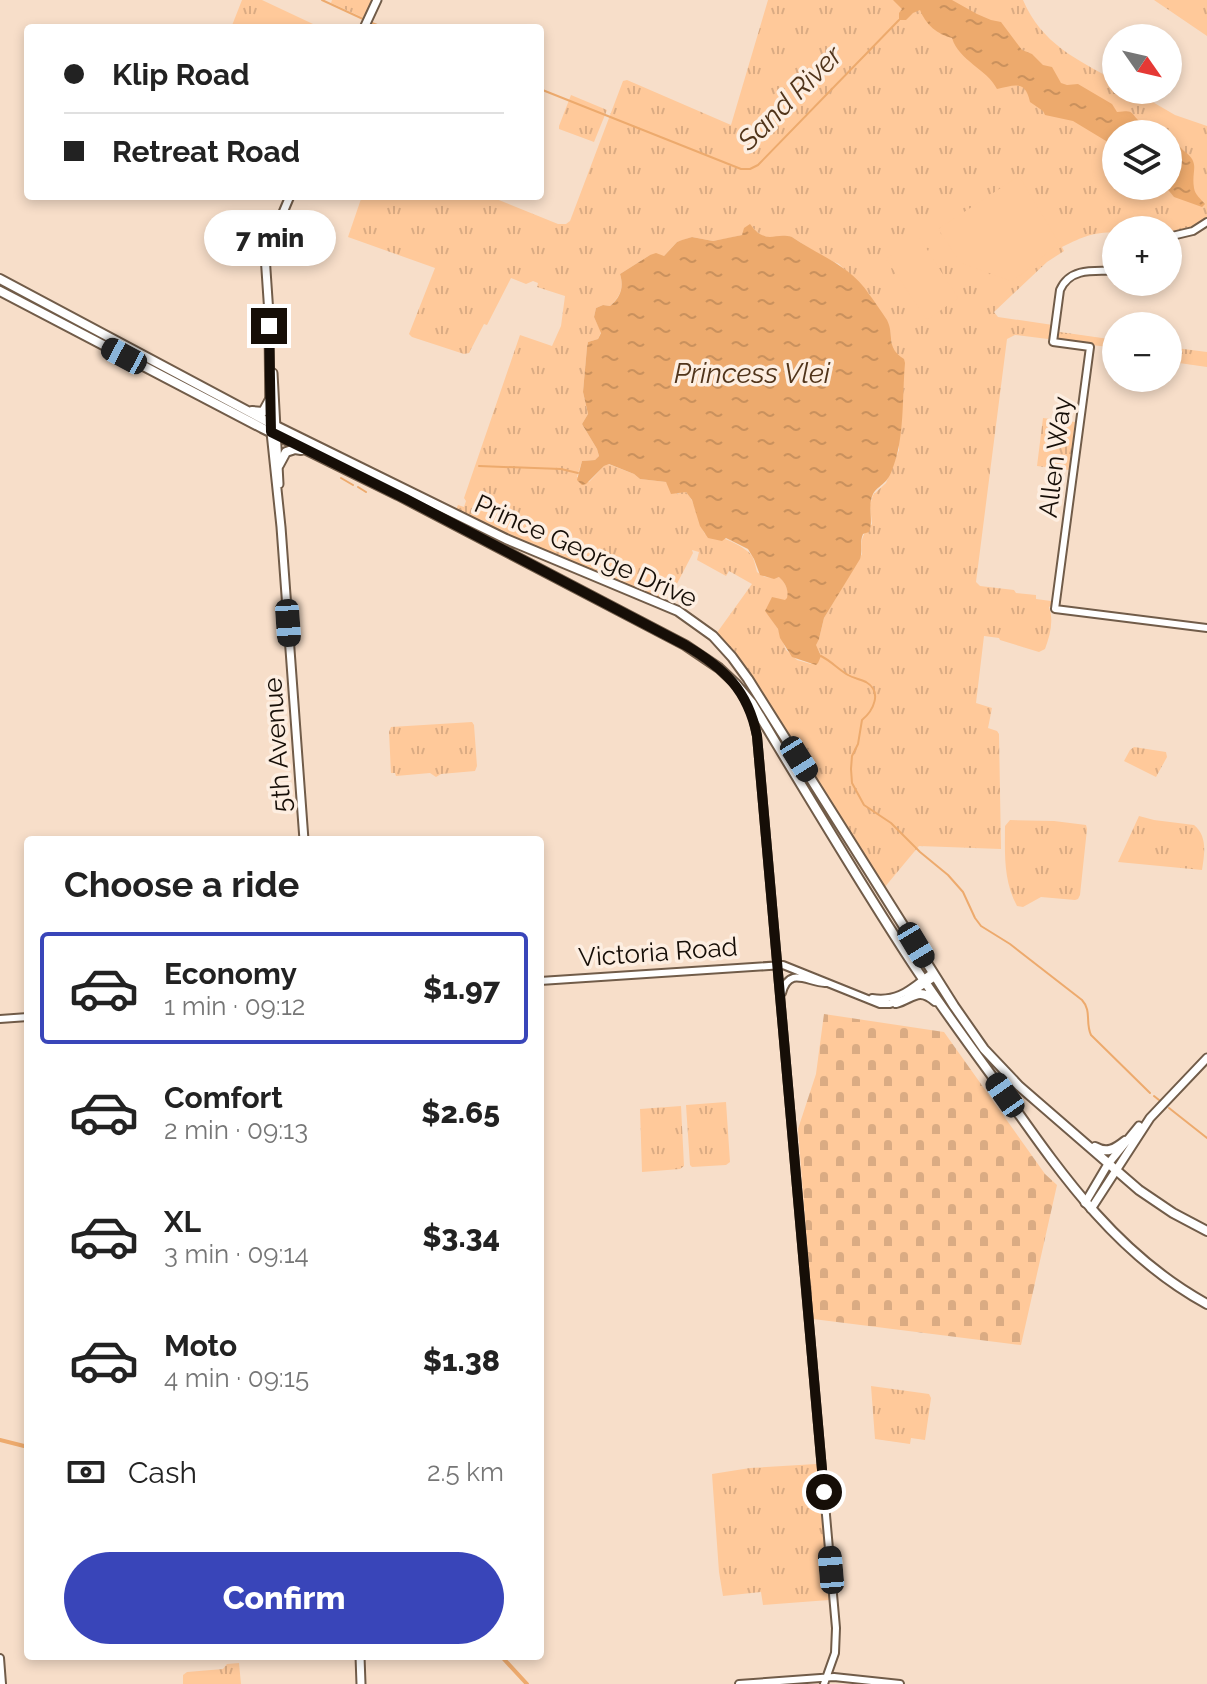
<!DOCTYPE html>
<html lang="en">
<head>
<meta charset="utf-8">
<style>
  :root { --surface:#fff; --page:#f2f2f2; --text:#222; --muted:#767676; --line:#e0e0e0; --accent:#3945b9 }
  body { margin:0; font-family:Raleway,sans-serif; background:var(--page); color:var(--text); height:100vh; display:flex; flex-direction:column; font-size:30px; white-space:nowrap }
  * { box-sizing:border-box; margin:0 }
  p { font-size:26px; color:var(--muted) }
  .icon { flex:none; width:44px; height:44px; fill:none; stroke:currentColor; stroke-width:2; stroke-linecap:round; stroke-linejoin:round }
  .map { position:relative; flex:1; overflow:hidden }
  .panel { position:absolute; left:24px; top:836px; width:520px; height:824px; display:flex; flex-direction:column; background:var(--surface); border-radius:8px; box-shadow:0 4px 12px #0003 }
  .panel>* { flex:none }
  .guide { position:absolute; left:24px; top:24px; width:520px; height:176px; border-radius:8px; box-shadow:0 4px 12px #0003; display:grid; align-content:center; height:176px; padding:0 40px; background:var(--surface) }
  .needle { width:52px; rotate:124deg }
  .controls { position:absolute; left:1102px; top:24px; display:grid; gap:16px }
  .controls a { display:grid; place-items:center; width:80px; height:80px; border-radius:50%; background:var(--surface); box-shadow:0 4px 12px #0003; font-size:40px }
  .end { position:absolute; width:36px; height:36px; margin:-18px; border:10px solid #160e07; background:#fff; box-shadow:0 0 0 4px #fff }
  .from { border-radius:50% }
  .bubble { position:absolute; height:56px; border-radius:28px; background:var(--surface); box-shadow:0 4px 12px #0003; font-size:26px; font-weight:800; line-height:56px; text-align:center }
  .car { position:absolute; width:24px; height:48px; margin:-24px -12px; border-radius:10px; box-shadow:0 0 6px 2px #0007; background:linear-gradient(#222 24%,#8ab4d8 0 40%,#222 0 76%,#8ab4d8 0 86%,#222 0) }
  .guide b { display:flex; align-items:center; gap:28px; height:76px; font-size:30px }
  .guide b+b { border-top:2px solid var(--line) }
  .guide i { width:20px; height:20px; background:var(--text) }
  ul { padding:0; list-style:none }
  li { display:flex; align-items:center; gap:24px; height:112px; margin:0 16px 12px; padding:0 24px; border:4px solid transparent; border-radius:8px }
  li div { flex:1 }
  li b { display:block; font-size:30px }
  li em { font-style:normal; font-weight:800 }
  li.active { border-color:var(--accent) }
  li>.icon { width:72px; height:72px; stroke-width:1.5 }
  h2 { padding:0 40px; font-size:36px; line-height:96px }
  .pay { display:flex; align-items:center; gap:20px; height:88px; padding:0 40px; font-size:30px }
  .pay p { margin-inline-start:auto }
  .button { display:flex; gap:16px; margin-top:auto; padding:16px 40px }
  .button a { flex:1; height:92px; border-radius:48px; background:var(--accent); color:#fff; font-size:32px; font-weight:800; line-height:92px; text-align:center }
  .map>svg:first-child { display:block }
</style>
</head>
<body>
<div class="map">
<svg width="1207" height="1684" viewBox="0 0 1207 1684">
  <defs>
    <pattern id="grass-tufts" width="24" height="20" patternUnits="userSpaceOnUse" patternTransform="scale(2)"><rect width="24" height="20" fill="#ffc99a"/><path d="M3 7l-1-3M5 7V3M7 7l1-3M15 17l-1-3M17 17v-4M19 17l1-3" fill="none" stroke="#daab83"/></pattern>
    <pattern id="cemetery-stones" width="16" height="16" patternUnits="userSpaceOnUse" patternTransform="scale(2)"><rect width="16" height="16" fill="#ffc99a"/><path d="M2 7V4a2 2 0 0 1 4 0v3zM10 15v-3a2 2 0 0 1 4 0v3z" fill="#daab83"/></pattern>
    <pattern id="water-ripples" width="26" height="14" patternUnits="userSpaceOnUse" patternTransform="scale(2)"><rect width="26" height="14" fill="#edaa6d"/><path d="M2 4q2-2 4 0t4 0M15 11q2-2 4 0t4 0" fill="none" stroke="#ca915d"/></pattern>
  </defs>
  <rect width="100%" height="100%" fill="#f7dec9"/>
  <path fill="url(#grass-tufts)" fill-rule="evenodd" d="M242,0h20l51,24v3l-82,1z
    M332,0h40l-8,18 -33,-15z
    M768,0h255c19,44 53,59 93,81v9h16l43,25 32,11v96l-3,3 -31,10h-5v-5h-52v2c-26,1 -31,4 -54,15l2,4 -17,11 -53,50 4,5 55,8 -1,11 -4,3 -33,-4 -8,4 -31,243 4,4 34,4 2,3 20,2v4l15,2 3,3 -5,3c5,14 1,28 -4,42l-6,3 -39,-12 -1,-2 -15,-2 -8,67 16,5 -4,20 9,3 2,3 2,115 -82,-3 -35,42 -140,-224 -28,-30 36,-50 -23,-13 -3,5 -29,-16 2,-8 -7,-2 1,3 -23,44 -4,-1 -3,5 -138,-57 -69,-34 2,-5 6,2 2,-6 -2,-3 56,-163 32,11 9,-20 4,-30 -28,-9 1,-4 -5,-2 -7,3 -15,-6 -24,47 -3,-1 -15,29 -5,1 -52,-17 -3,-3 26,-66 -87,-31 14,-41h127l69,28h8l4,-3 53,-140 4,-1 104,45zM1116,134h52v52h-52zM750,225l12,11 12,2 6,-2 12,1 31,20 16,7 30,30 21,36 2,17 7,10v93l-13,33 -13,12 -3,10 2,19c-10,11 -12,16 -10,30l-38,64 -5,21 -4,6 5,8 -9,11 -14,-4 -11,-10 -8,-21 -8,-12 18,-19c1,-8 -3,-15 -8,-21l-7,1 -8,-1 -8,-5c-4,-17 -4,-18 -19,-27 -12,-7 -19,-8 -33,-11 -8,-13 -8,-30 -19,-42l-5,-1 -3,3 -12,-12 -26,-3 -6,-5 -26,-10 -4,2 -15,16 -12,-5 5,-16 13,-1 4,-4 -2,-7 -15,-25 6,-10 -5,-22 4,-45 1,-5 10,-3 3,-7 -7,-15 2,-9 7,-3 7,1c11,-10 14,-19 10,-32l30,-19 13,2 14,-15 15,-5 21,4 16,-3 13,-3z
    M1154,0h53v36z
    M571,95l36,15 -13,32 -35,-13v-3z
    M1060,332l56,8v8l-56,-7 -4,-4v-3z
    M1168,347l39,5v15l-35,-5 -2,12h-2z
    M1043,418l32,4 -6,48 -32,-4z
    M472,722l2,3 3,41 -2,5 -34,3 -5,3 -6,-4 -34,3 -1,-3h-4l-2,-41 2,-5z
    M1134,747l32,5 1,5 -11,20 -32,-16 6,-11z
    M1139,816l15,4 40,5c13,11 11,26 8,45l-84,-8z
    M1010,820l44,1 32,4 1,4 -7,66 -2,4 -3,1 -34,-3 -18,10 -6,-1c-14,-26 -12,-53 -12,-80z
    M726,1102l4,60 -4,3 -34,2 -2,-2 -4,-60z
    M681,1106l3,60 -4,3 -38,3 -2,-63z
    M871,1386l58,8 2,4 -6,42 -14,-2 -1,6 -35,-5z
    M816,1464h1l12,136 -66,5 -2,-13 -38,4 -4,-24 -7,-98 38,-6z
    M239,1663l2,21h-58v-9l4,-3 36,-3 4,-5z"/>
  <path fill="url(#cemetery-stones)" d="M824,1014l120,18 101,142 12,11 -36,160 -208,-26 -15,-190 18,-55z"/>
  <path fill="#ffc99a" d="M1019,176l40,67c-16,12 -30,28 -48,38l-50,-18 -23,-34z
    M919,237l39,61 -31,22 -41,-61z"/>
  <path fill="url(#water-ripples)" d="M893,0h59l25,14 14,6 10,2 21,28 10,4 11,11 9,2 9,16 6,2 11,-1 34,20 5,8c17,-2 12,-1 23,10 4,5 13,9 18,12h-42v13l-43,-26 -28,-6 -2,-4 -13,-9c-5,-23 -16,-16 -33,-13 -10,-20 -38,-28 -45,-51 -14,-3 -27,-14 -32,-28l-7,3 -7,7h-7v-7l3,-4z
    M1168,138c8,3 9,7 16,13 17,13 7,18 10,37 1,7 7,11 11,16l-3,3 -28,-10 -9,-11h3z
    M750,224c17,22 23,8 42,13 26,18 59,29 77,57 6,8 12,17 18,26 8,16 -2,27 17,39l1,4c-3,34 0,76 -13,107 -5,15 -14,15 -19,24 -6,12 1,26 -4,38l-6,2c-4,9 0,17 -3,25l-36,59 -5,21 -3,6 5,11 -3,7 -2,2 -24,-8 -12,-19 -2,-9 -13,-18 7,-14 13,3 2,-2c2,-8 -2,-16 -8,-21l-5,2 -14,-4 -6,-16 -6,-10 -22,-11 -4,3 -14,-3 -8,-12 -8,-26 -6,-8 -15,2 -5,-12 -26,-3 -6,-5 -25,-10 -5,2 -18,18 -4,1 -5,-5 5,-19 13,-1 4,-4 -2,-7 -15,-25 6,-10 -5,-22 4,-45 1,-5 10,-3 3,-6 -7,-16 2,-9 7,-3 7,1c11,-9 14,-19 10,-32l30,-19 6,-2 8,3 13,-14 5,-2 10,-3 21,4 29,-6 2,-7z"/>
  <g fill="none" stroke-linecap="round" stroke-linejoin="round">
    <path stroke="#edaa6d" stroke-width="2" d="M322,0l41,19
      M372,23l13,5
      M540,89l201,80h9l8,-4 141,-145
      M479,466l82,3 17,4
      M341,478l12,7
      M358,487l8,5
      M821,656c10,5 17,13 27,19 5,3 12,4 18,7 17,10 7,29 -4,38l-4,24 -6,12 -1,13 1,14 12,22 27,18 29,29 28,23 15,17 12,26 6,8 29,18 72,56c10,11 3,22 9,35l59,58
      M1154,1096l5,4
      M1169,1108l38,30"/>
    <path stroke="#edaa6d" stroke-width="4" d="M0,1440l28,7
      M501,1656l26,28"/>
    <defs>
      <path id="tertiary" d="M1116,271c-21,0 -46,-4 -56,19l-7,52 37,5 -35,262 152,19
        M1168,271l2,-31 2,-4 21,-5 14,-9
        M744,698l8,14 5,24 79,892 -1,25 -11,31
        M540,981l243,-16 97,39h10l9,-3
        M782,993c7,-27 25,-11 43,-10
        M908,995l27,-18
        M872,998c28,4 39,-10 61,-26
        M0,1019l28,-2
        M0,1658l2,26
        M739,1684l95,-7 66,7"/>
      <path id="secondary" d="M364,28l13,-28
        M269,327l1,96 11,104 23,313
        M270,329l-5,-74 25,-59
        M273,373l6,111
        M1085,1203l23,-39 31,-38
        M1091,1209l59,-91 57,-60
        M360,1656l1,28"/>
      <path id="primary" d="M0,279l270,144 236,116 172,72 35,25 19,21 16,22 206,327 30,43 35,37 120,104 34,23 34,18
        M0,291l262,137 136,67 287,150 34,23 17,16 16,19c50,83 100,167 153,249 27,42 57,83 87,124 62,87 118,175 215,228
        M252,411l11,1 6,-11
        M279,465l7,-13 9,-3 6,1
        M896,1003c16,-4 22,-17 39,-2
        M1095,1147c12,7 20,2 30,-6"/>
    </defs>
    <use href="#tertiary" stroke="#715c49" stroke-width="10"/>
    <use href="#secondary" stroke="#715c49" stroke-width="11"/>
    <use href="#primary" stroke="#715c49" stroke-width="12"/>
    <use href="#tertiary" stroke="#fff" stroke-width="6"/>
    <use href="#secondary" stroke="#fff" stroke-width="7"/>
    <use href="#primary" stroke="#fff" stroke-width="8"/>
  </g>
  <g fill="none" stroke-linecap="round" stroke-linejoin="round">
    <path stroke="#160e07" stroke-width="10" d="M269,326l2,106 135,67 279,146c39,23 63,45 72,91l67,756"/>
  </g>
  <g text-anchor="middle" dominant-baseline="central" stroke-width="7" stroke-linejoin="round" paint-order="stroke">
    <g font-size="26" fill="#160e07" stroke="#fdeee1">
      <text transform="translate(1055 457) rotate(-83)">Allen Way</text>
      <text transform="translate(586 551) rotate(24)">Prince George Drive</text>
      <text transform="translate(277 745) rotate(-94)">5th Avenue</text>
      <text transform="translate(658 952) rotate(-4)">Victoria Road</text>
    </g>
    <g font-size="28" font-style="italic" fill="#50341a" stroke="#fdeee1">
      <text transform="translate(790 98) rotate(-45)">Sand River</text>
      <text x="752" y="373">Princess Vlei</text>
    </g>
  </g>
</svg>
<div class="controls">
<a><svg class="needle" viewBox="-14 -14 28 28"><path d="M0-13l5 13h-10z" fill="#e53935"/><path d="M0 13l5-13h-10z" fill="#767676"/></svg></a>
<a><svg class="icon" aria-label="layers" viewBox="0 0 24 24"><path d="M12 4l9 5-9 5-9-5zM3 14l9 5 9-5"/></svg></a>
<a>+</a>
<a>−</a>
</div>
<i class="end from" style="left:824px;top:1492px"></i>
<i class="end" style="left:269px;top:326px"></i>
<div class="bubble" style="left:204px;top:210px;width:132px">7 min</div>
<i class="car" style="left:124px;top:356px;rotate:298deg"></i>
<i class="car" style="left:288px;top:623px;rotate:176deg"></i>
<i class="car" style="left:799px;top:759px;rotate:148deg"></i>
<i class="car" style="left:916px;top:945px;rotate:149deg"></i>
<i class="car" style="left:1005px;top:1095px;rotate:325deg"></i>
<i class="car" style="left:831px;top:1570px;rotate:355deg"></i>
<div class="guide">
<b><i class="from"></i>Klip Road</b>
<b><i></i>Retreat Road</b>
</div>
<section class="panel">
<h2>Choose a ride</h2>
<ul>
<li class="active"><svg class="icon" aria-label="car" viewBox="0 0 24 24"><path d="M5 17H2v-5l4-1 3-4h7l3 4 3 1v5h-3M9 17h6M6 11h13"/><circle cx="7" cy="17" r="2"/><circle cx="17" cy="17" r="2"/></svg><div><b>Economy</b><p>1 min · 09:12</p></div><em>$1.97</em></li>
<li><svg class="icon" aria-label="car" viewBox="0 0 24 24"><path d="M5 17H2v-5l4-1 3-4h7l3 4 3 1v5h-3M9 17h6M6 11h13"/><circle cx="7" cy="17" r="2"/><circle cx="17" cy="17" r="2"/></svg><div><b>Comfort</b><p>2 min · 09:13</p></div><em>$2.65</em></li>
<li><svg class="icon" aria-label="car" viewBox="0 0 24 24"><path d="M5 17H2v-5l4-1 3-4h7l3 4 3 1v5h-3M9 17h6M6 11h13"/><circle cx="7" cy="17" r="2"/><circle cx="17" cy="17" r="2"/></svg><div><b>XL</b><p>3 min · 09:14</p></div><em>$3.34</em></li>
<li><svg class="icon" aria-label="car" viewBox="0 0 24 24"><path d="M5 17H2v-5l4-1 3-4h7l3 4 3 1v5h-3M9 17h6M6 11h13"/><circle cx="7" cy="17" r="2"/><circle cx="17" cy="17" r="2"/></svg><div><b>Moto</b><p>4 min · 09:15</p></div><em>$1.38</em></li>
</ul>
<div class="pay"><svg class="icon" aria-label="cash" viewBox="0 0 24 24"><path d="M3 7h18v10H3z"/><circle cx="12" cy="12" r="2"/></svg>Cash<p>2.5 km</p></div>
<div class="button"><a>Confirm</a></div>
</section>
</div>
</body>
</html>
